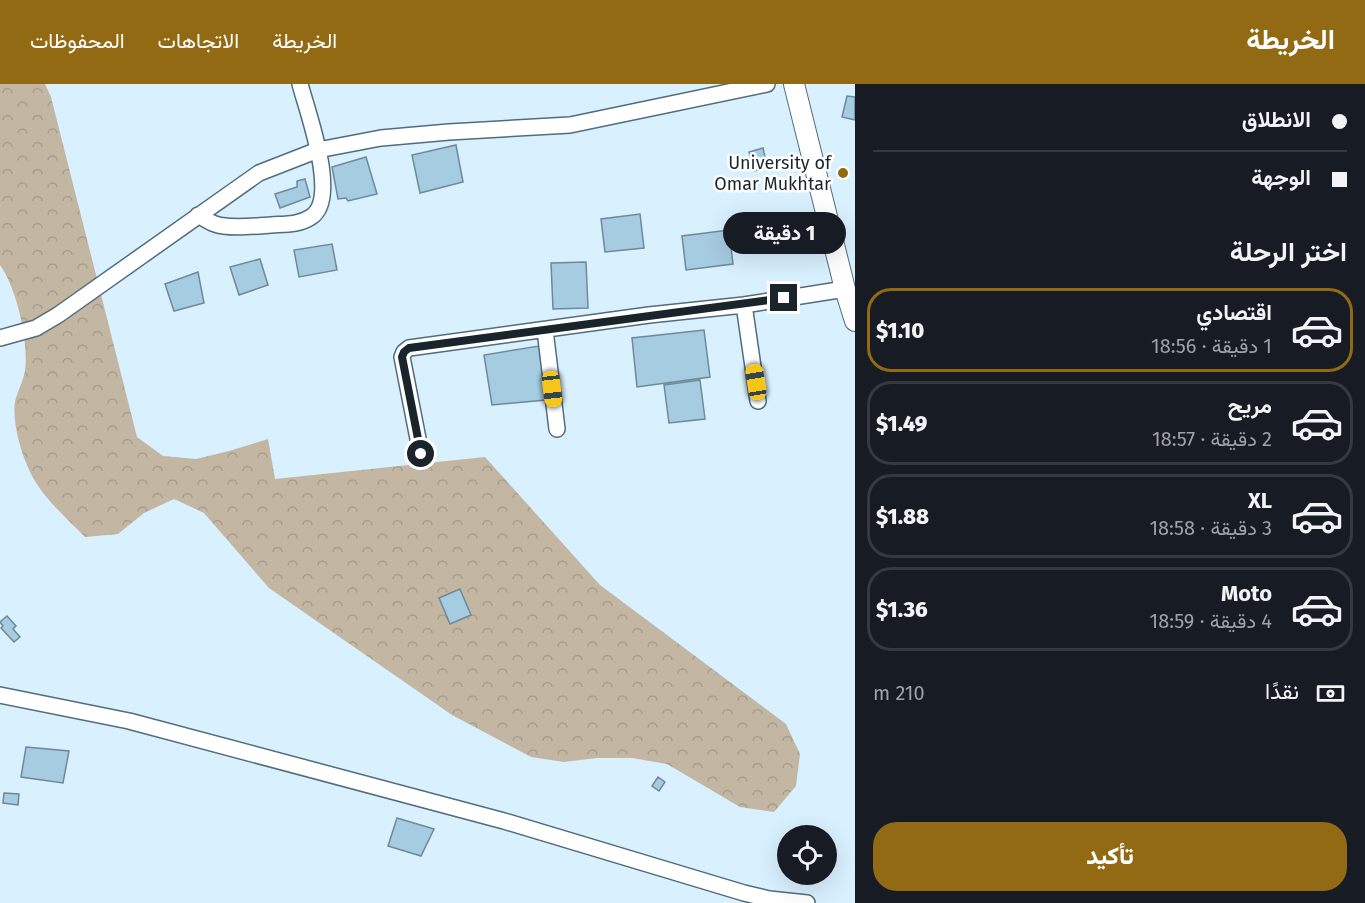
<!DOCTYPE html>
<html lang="ar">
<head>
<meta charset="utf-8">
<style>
  :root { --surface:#171b24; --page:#20242c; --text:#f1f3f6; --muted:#9ea1a6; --line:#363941; --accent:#936a14 }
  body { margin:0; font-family:"Fira Sans",Vazirmatn,sans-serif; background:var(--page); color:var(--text); direction:rtl; height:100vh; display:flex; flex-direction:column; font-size:22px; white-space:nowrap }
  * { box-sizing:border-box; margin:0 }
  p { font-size:20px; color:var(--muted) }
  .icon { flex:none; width:33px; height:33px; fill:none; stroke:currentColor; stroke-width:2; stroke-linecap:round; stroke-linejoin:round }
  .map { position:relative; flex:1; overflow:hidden; direction:ltr }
  .details { display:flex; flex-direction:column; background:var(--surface); width:510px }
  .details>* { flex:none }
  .guide { display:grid; align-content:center; height:132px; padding:0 18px; background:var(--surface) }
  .fabs { position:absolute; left:777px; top:741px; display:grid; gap:12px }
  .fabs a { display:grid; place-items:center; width:60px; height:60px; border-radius:50%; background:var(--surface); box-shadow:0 6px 24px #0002; font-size:30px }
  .end { position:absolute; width:27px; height:27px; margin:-14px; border:8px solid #1a252b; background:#fff; box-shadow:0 0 0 3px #fff }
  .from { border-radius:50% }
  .bubble { position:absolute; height:42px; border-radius:21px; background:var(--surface); box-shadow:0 6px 24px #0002; font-size:20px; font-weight:800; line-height:42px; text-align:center; direction:rtl }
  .car { position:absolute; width:18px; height:36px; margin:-18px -9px; border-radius:8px; box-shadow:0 0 4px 2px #0007; background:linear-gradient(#f5c518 24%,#345 0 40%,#f5c518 0 76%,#345 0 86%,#f5c518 0) }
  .guide b { display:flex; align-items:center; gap:21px; height:57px; font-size:22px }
  .guide b+b { border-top:2px solid var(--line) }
  .guide i { width:15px; height:15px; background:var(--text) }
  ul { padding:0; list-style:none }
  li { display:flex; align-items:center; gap:18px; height:84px; margin:0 12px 9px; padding:0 6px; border:3px solid var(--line); border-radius:24px }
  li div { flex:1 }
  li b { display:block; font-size:22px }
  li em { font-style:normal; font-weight:800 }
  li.selected { border-color:var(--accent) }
  li>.icon { width:54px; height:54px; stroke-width:1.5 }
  h2 { padding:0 18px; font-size:27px; line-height:72px }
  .pay { display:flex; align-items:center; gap:15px; height:66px; padding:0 18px; font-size:22px }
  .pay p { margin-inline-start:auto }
  .button { display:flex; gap:12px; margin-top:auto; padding:12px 18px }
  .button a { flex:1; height:69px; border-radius:24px; background:var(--accent); color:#fff; font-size:24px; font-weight:800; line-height:69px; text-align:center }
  header { display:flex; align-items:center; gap:36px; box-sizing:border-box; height:84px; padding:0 30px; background:var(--accent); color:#fff }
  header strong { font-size:28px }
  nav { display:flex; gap:33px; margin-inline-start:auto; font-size:21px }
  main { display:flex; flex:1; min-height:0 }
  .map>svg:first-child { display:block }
</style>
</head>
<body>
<header>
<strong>الخريطة</strong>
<nav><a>الخريطة</a><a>الاتجاهات</a><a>المحفوظات</a></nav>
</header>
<main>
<section class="details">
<div class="guide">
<b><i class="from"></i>الانطلاق</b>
<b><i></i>الوجهة</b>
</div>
<h2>اختر الرحلة</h2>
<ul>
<li class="selected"><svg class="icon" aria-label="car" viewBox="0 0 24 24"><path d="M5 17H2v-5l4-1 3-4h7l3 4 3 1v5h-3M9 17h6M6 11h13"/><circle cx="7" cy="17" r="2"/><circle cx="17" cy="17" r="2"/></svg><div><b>اقتصادي</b><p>1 دقيقة · 18:56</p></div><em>$1.10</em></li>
<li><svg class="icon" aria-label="car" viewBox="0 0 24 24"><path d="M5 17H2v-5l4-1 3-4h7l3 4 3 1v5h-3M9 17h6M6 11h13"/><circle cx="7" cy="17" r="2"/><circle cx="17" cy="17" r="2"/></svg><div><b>مريح</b><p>2 دقيقة · 18:57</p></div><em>$1.49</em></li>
<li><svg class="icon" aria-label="car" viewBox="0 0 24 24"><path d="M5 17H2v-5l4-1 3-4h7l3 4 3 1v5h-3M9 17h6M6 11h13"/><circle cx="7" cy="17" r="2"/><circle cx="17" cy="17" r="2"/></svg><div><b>XL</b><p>3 دقيقة · 18:58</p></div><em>$1.88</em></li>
<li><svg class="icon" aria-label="car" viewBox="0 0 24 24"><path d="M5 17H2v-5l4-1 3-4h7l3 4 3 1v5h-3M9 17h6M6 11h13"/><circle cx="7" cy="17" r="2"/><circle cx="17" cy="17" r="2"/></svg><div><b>Moto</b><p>4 دقيقة · 18:59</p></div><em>$1.36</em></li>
</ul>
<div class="pay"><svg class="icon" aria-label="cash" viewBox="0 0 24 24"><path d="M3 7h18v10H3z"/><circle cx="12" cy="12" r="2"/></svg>نقدًا<p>210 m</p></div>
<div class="button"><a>تأكيد</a></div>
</section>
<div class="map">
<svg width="855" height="819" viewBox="0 0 855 819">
  <defs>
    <pattern id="forest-crowns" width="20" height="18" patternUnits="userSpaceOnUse" patternTransform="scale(1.5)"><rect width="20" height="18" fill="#c3b7a3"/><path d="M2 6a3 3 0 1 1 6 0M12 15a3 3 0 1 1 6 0" fill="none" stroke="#a79d8c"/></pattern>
  </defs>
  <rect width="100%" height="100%" fill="#d9f0fe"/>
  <path fill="url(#forest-crowns)" d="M0,0h45l6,13 86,340 26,19 33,3 33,-8 39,-12 7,40 210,-22 115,128 186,139 14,30 -4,32 -22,26 -34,-5 -73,-43 -35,-6h-35l-33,4 -33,-5 -79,-42 -183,-127 -65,-75 -30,-14 -30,14 -26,21 -33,3c-21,-22 -47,-43 -58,-72 -7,-16 -15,-45 -12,-63 2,-10 8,-20 10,-31 4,-29 -8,-82 -25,-106z"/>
  <path fill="#a6cce2" stroke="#6e8999" stroke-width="1.5" d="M847,12l8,1v23l-13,-3z
    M456,61l7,37 -43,11 -8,-38z
    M763,64l4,19 -13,4 -5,-19z
    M366,73l11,37 -29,7 -2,-3 -8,1 -6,-32z
    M305,95l5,18 -30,11 -5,-14 22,-7v-6z
    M640,130l4,34 -39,4 -4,-33z
    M729,146l4,34 -47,6 -4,-34z
    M332,160l5,26 -38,7 -5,-27z
    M260,175l8,26 -29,10 -9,-28z
    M586,178l2,46 -35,1 -2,-46z
    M198,188l6,31 -30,8 -9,-27z
    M704,246l6,47 -73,10 -5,-49z
    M539,262l7,54 -54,5 -8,-50z
    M700,296l5,39 -36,4 -5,-38z
    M460,505l11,26 -21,9 -11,-26z
    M7,532l9,10 -3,3 7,8 -6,5 -13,-14 2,-2 -3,-4z
    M26,663l43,4 -6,32 -42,-6z
    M658,693l7,5 -6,9 -7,-5z
    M4,709l15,1 -1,11 -15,-2z
    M397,734l37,11 -13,27 -33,-10z"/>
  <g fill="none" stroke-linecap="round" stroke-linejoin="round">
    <defs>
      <path id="minor" d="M198,131c6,3 11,7 17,9 13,5 41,2 56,1 13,-1 28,0 40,-8 29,-18 -4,-106 -11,-133
        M744,221l14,96
        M545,246l12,99
        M0,254l36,-10 22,-13 201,-142 59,-23 63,-12 68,-6 121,-7 197,-41
        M421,370l-19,-97 2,-5 5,-4 240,-33 95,-10 101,-16
        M0,611l129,26 375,100 240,72 25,6 38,4"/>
      <path id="tertiary" d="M794,0l51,205 10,32"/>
    </defs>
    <use href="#minor" stroke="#526c7b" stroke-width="18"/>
    <use href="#tertiary" stroke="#526c7b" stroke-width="22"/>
    <use href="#minor" stroke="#fff" stroke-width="15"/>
    <use href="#tertiary" stroke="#fff" stroke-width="20"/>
  </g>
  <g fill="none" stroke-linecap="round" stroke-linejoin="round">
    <path stroke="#1a252b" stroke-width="8" d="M421,370l-19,-97 2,-5 5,-4 375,-50"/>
  </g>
  <circle fill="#936a14" stroke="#fff" stroke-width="2" cx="843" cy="89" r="6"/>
  <g text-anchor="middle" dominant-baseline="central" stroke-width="5" stroke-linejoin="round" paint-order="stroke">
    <g font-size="18" fill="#1a252b" stroke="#fff" text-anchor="end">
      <text x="831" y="79">University of<tspan x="831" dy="21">Omar Mukhtar</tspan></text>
    </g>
  </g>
</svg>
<div class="fabs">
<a><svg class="icon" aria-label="locate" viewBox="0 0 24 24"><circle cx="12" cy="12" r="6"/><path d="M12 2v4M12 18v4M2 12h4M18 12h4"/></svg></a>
</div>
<i class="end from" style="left:421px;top:370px"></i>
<i class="end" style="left:784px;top:214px"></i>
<div class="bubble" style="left:723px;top:128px;width:123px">1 دقيقة</div>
<i class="car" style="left:756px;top:298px;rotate:351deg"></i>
<i class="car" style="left:552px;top:305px;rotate:173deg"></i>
</div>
</main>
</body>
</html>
